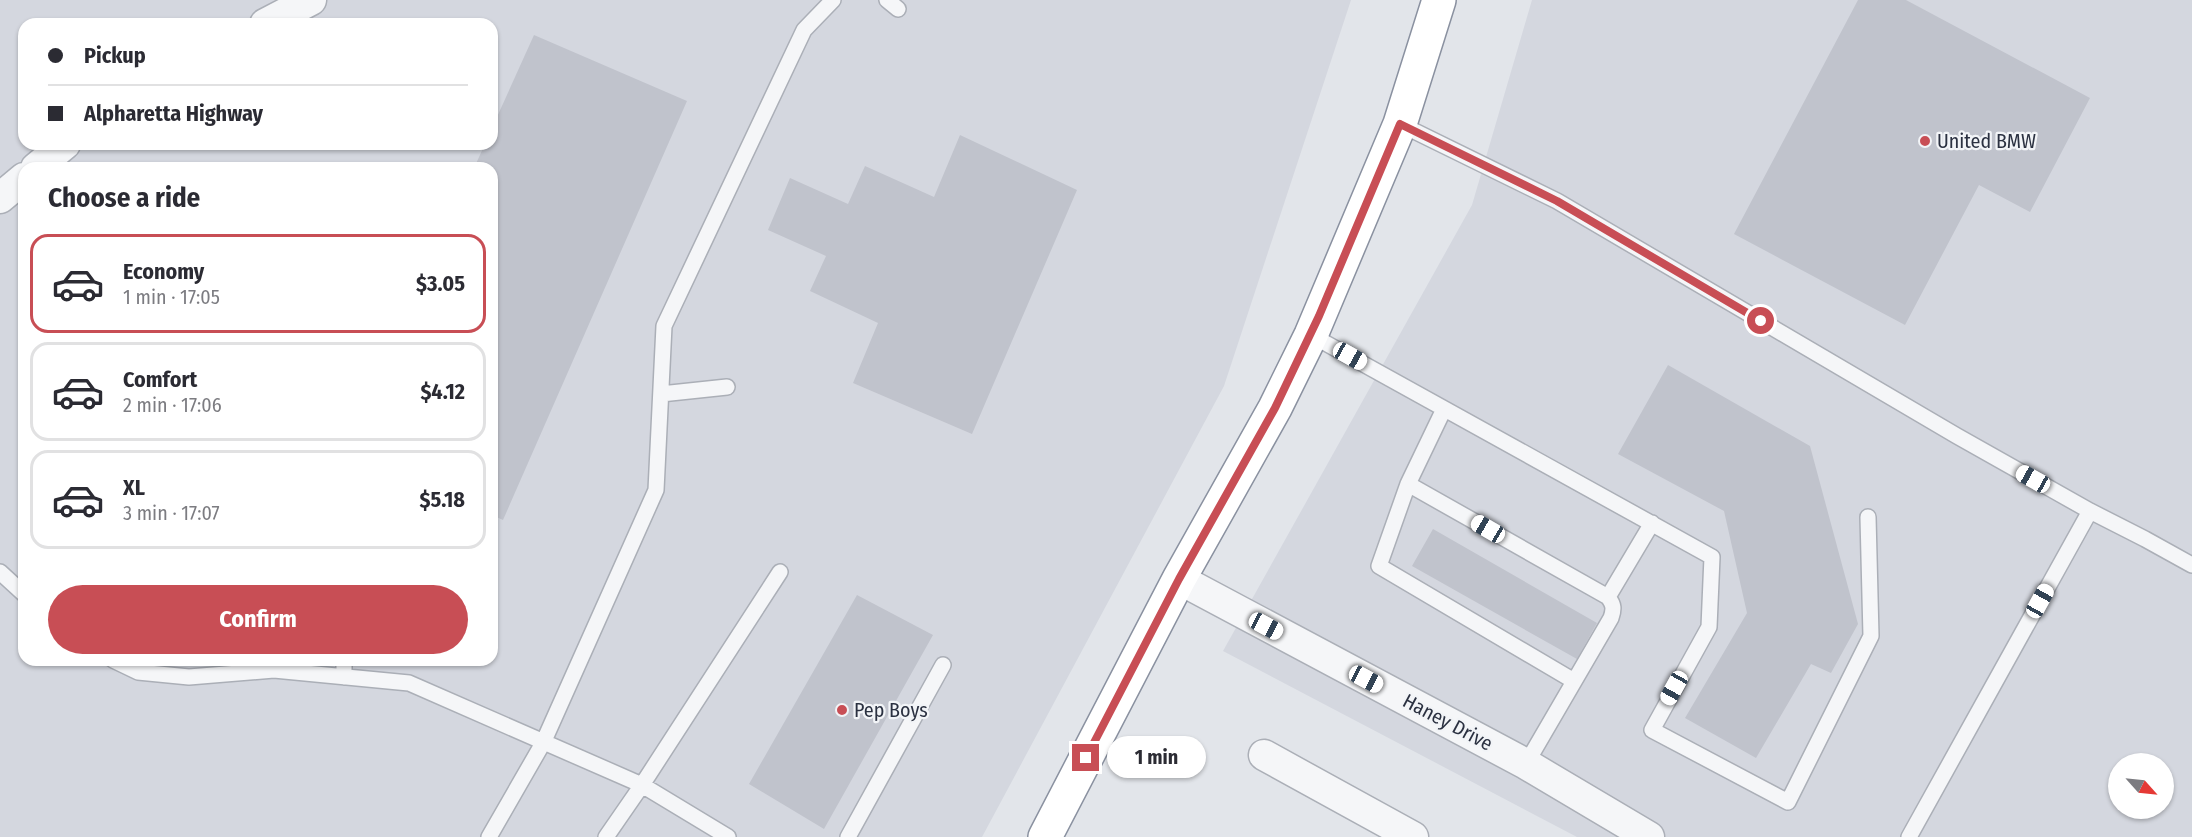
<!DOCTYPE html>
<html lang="en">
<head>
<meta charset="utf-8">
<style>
  :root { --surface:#fff; --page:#f7f7f7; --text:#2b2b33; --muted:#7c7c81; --line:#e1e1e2; --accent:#c84e55 }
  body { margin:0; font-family:"Fira Sans Condensed",sans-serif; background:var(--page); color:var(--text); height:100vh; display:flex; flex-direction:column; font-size:22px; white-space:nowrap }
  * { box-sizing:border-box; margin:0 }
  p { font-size:20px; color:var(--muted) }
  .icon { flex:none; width:33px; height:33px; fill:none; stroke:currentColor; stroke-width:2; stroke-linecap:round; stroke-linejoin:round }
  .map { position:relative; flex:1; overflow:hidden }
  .sheet { position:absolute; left:18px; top:162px; width:480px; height:504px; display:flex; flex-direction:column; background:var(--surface); border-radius:18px; box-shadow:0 2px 4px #0004 }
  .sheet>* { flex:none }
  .hud { position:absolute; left:18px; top:18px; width:480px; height:132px; border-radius:18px; box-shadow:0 2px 4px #0004; display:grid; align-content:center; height:132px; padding:0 30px; background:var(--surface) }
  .needle { width:39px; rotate:117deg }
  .buttons { position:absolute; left:2108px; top:753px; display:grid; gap:12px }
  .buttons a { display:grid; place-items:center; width:66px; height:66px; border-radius:50%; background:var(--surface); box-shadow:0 2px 4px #0004; font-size:30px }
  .end { position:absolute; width:27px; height:27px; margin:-14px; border:8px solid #c84e55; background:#fff; box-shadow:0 0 0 3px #fff }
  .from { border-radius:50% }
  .bubble { position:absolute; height:42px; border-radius:21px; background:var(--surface); box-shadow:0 2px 4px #0004; font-size:20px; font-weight:700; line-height:42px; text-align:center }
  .car { position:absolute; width:18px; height:36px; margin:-18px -9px; border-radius:8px; box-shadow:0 0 4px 2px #0007; background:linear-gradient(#fff 24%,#345 0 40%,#fff 0 76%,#345 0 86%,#fff 0) }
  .hud b { display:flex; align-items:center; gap:21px; height:57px; font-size:22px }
  .hud b+b { border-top:2px solid var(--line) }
  .hud i { width:15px; height:15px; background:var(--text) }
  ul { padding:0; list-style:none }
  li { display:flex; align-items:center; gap:18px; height:99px; margin:0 12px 9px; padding:0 18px; border:3px solid var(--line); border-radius:18px }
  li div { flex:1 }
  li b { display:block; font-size:22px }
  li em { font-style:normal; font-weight:700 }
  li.on { border-color:var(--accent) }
  li>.icon { width:54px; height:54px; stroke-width:1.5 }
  h2 { padding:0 30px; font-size:27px; line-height:72px }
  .primary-button { display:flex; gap:12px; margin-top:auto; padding:12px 30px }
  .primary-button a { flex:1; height:69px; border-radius:36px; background:var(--accent); color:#fff; font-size:24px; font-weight:700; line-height:69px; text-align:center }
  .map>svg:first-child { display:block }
</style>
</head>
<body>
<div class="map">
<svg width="2192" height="837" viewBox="0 0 2192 837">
  <rect width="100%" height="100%" fill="#e2e5ea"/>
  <path fill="#d4d7df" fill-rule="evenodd" d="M0,0h1351l-127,386 -242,451h-982zM24,24h468v120h-468zM24,168h468v492h-468z
    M1532,0h660v837h-615l-354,-186 249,-446zM2118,764h45v44h-45z"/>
  <path fill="#c0c3cc" d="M1858,0h48l184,98 -60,114 -51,-27 -74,140 -171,-91z
    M534,35l153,66 -184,419 -11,-5v-347h-18l11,-24h7v-16z
    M960,135l117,55 -105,244 -119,-51 25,-60 -68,-32 16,-35 -58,-26 22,-52 58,26 17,-38 69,31z
    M1668,365l142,81 48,178 -27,49 -20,-9 -55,94 -71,-40 62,-105 -23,-102 -106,-57z
    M1433,529l164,94 -20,36 -165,-93z
    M857,595l76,40 -109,194 -75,-45z"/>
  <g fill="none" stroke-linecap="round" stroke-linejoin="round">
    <defs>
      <path id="lane" d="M887,0l11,9
        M1400,124l157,77 400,235 133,75 55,28 47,26
        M1311,335l401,222 -3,70 -57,103 136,72 83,-166 -3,-119
        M661,394l66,-7
        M1444,409l-36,75 -29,82 195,115
        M1408,484l200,113c6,8 6,12 3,21l-85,146
        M0,572l24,22
        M1608,597l44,-74
        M113,660l25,12 51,5 85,-7 135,13 233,102 86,52
        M344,677v-17
        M489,837l54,-94 113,-253 8,-164 140,-296 29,-30
        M606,837l36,-52 138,-213
        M848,837l95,-172
        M1909,837l181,-326"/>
      <path id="street" d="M265,24l46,-24
        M36,168l29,-24
        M0,198l24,-20
        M1179,579l347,185 123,73
        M1264,755l149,82"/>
      <path id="highway" d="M1045,837l134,-258 96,-171 36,-73 89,-211 39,-124"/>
    </defs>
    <use href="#lane" stroke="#abafb7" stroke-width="18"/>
    <use href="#street" stroke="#abafb7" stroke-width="33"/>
    <use href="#highway" stroke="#8a91a0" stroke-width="36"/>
    <use href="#lane" stroke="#f5f6f8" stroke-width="15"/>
    <use href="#street" stroke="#f5f6f8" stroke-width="30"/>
    <use href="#highway" stroke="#fff" stroke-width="33"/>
  </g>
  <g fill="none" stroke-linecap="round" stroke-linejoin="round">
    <path stroke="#c84e55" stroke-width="8" d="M1086,758l93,-179 96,-171 44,-92 81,-192 157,77 204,120"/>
  </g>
  <g fill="#c84e55" stroke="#f2f4f7" stroke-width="2">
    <circle cx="1925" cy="141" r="6"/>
    <circle cx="842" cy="710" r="6"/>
  </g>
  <g text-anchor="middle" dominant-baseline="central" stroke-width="4.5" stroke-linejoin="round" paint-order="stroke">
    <g font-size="20" fill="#2b3141" stroke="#f2f4f7" text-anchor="start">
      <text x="1937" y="141">United BMW</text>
      <text x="854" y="710">Pep Boys</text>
    </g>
    <g font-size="20" fill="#2b3141" stroke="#f2f4f7">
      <text transform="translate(1448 722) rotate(28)">Haney Drive</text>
    </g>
  </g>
</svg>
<div class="buttons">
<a><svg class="needle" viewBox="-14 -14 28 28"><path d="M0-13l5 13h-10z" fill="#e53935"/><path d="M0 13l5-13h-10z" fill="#7c7c81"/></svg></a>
</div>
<i class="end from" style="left:1761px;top:321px"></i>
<i class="end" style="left:1086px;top:758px"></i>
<div class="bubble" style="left:1107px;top:736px;width:99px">1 min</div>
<i class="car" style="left:1350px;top:356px;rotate:119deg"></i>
<i class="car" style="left:2033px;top:479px;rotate:299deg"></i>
<i class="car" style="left:1488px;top:529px;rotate:300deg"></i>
<i class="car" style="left:2040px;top:601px;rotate:29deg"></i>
<i class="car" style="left:1266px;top:626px;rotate:118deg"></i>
<i class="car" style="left:1366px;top:679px;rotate:118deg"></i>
<i class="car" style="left:1674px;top:688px;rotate:209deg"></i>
<div class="hud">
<b><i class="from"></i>Pickup</b>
<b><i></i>Alpharetta Highway</b>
</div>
<section class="sheet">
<h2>Choose a ride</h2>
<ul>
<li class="on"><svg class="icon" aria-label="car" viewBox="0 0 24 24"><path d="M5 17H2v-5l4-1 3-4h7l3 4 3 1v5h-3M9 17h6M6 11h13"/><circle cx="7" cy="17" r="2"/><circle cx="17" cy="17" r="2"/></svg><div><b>Economy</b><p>1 min · 17:05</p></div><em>$3.05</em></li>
<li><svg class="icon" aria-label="car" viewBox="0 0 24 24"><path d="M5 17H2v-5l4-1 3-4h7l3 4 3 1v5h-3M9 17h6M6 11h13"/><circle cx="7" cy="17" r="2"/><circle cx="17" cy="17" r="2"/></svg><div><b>Comfort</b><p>2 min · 17:06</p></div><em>$4.12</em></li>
<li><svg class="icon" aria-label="car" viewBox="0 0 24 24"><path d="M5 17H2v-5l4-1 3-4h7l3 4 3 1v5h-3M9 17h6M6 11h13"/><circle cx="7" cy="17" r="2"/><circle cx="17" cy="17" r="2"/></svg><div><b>XL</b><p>3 min · 17:07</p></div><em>$5.18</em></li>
</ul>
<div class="primary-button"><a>Confirm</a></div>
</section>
</div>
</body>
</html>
